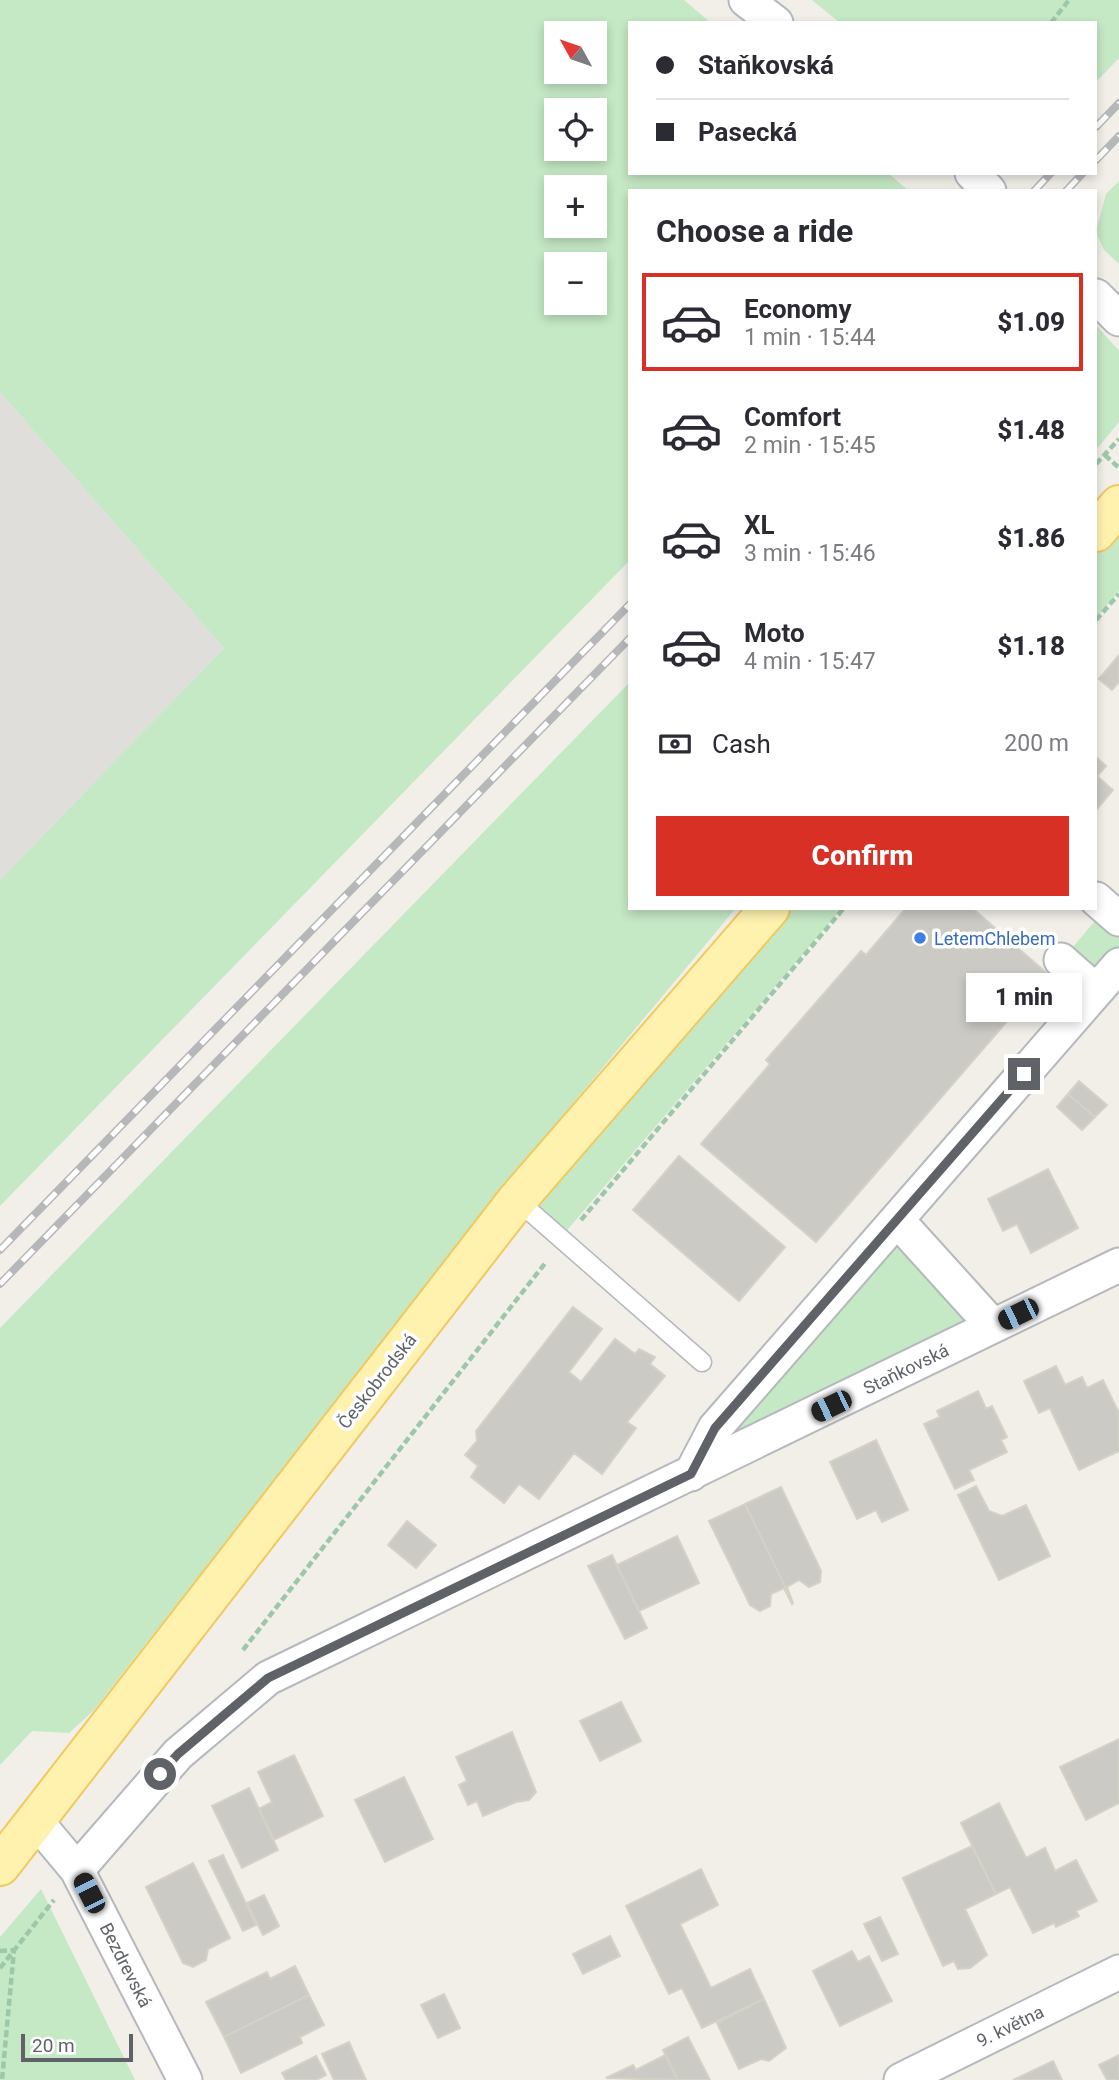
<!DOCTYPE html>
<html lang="en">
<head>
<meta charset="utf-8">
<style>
  :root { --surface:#fff; --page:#f2f2f3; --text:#2b2b33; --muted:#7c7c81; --line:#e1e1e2; --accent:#d93025 }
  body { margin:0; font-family:Roboto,sans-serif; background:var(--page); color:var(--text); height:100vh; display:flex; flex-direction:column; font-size:26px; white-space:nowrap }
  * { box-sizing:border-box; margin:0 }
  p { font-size:23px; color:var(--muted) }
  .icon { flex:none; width:38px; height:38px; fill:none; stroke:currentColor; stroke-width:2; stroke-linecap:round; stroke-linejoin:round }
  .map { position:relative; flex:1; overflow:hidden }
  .panel { position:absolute; left:628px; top:189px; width:469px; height:721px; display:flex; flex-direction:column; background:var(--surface); border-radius:0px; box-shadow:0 4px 10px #0003 }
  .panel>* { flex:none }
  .top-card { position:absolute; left:628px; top:21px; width:469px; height:154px; border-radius:0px; box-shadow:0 4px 10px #0003; display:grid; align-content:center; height:154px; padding:0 28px; background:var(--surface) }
  .needle { width:46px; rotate:310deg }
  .controls { position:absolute; left:544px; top:21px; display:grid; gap:14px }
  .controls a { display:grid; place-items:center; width:63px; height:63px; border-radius:0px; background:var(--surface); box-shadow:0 4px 10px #0003; font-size:35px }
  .scale { position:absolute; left:21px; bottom:18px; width:112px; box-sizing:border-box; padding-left:7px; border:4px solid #5f6368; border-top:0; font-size:19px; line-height:24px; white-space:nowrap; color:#5f6368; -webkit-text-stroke:5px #fff; paint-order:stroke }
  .end { position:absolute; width:32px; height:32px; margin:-16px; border:9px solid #5f6368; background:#fff; box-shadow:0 0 0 4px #fff }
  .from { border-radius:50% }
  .bubble { position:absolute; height:49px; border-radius:0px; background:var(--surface); box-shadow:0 4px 10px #0003; font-size:23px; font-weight:800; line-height:49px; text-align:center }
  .car { position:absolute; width:21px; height:42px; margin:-21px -10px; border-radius:9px; box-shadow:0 0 5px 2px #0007; background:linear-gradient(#222 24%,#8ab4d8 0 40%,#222 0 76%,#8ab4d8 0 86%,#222 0) }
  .top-card b { display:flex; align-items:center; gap:24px; height:66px; font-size:26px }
  .top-card b+b { border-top:2px solid var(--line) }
  .top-card i { width:18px; height:18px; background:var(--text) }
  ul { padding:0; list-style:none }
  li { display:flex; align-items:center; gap:21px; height:98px; margin:0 14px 10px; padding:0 14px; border:4px solid transparent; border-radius:0px }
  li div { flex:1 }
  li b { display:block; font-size:26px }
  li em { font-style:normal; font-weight:800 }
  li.selected { border-color:var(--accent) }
  li>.icon { width:63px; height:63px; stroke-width:1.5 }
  h2 { padding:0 28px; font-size:32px; line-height:84px }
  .pay { display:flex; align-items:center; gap:18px; height:77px; padding:0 28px; font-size:26px }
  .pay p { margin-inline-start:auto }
  .primary-button { display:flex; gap:14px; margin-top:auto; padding:14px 28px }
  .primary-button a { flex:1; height:80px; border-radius:0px; background:var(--accent); color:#fff; font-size:28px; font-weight:800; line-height:80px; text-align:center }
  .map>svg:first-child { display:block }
</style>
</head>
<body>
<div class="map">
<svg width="1119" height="2080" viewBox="0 0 1119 2080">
  <rect width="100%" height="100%" fill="#f1efe8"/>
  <path fill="#e0deda" d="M0,392l224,256 -224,232z"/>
  <path fill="#c5e8c5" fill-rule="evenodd" d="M0,0h684l27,23h-81v150h258l21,18h-279v369l-630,646v-326l224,-232 -224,-256zM595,33v39h-39v-39zM595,110v39h-39v-39zM595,187v39h-39v-39zM595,264v39h-39v-39z
    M812,0h307v58l-23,24v-59h-256z
    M1119,181v83l-15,-14 -8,-18 10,-38z
    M1096,325l23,26v71l-23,28z
    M1119,510v81l-23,27v-80z
    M630,682v226h106l-232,278 -411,525 -24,22 -37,-2 -32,34v-437z
    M778,908h64l-279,327 -38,-35z
    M1105,909l14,12v42l-23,26 -34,-29z
    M898,1227l88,98 -282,135z
    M41,1889l94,191h-135v-143z"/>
  <path fill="#cccac5" stroke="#d6d1c6" stroke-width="2" d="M1119,655v27l-7,8 -13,-11z
    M1096,757l10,9 -9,10 16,14 -17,20z
    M906,908h66l76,66 -232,268 -115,-98 69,-80 -4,-4 95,-109 5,4z
    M1079,1081l28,24 -12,12 -27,-23z
    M1068,1094l27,23 -13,13 -25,-23z
    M679,1156l106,91 -46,54 -106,-91z
    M1048,1169l30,59 -47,25 -14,-29 -14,7 -15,-32z
    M573,1307l29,22 -33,43 12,10 34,-43 20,15 4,-5 16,8 -5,7 15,12 -38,46 9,6 -34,46 -28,-21 -35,46 -20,-15 -15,19 -33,-26 7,-11 -13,-11 12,-14 -1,-10z
    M1056,1366l9,19 17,-8 5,11 16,-8 16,33v38l-40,19 -29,-62 -11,5 -15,-32z
    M978,1391l8,18 6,-3 15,31 -6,3 6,12 -38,18 5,10 -19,9 -31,-65 16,-7 -3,-6z
    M876,1440l32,70 -26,12 -6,-12 -19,9 -27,-57z
    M976,1486l13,25 13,5 24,-11 24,51 -51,24 -41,-85z
    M781,1487l40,84 -1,11 -11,5 -10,-7 -12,7 6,16 -48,-99z
    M745,1504l48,99 -1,1 -8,-16 -13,6 -1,12 -10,5 -10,-6 -41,-84z
    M407,1521l29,24 -20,23 -28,-23z
    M677,1536l22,47 -60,28 -22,-46z
    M612,1555l35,73 -22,11 -37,-73z
    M621,1702l20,39 -41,20 -20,-40z
    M512,1732l24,60 -7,8 -13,2 -33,14 -6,-15 -9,4 -9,-20 8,-4 -11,-24z
    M1119,1739v64l-33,17 -26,-53z
    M294,1755l29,61 -49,24 -15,-31 13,-7 -14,-30z
    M404,1777l29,62 -48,23 -30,-62z
    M249,1788l29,62 -36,18 -30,-62z
    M999,1803l27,55 19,-10 10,23 21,-11 21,41 -21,10 3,5 -23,11 -2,-4 -21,10 -23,-46 -14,7 -35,-71z
    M972,1846l24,48 -31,15 22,46 -17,13 -12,1 -4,-8 -11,5 -40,-88z
    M223,1855l33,70 -13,6 -34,-70z
    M193,1863l37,75 -22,11 -2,11 -13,7 -10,-4 -37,-76z
    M701,1869l17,36 -38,19 31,64 39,-19 14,30 -62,29 -20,-40 -13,6 -43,-88z
    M264,1895l15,31 -16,9 -16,-32z
    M880,1917l18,37 -16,7 -18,-37z
    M610,1936l10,20 -37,18 -10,-20z
    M852,1951l6,11 11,-6 23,45 -52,25 -27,-55z
    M295,1966l14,29 -85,42 -18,-35 61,-30 3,7z
    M444,1994l16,34 -22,10 -17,-33z
    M309,1995l15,30 -24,12 2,6 -61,30 -17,-36z
    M764,1999l22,49 -17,13 -8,-2 -22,10 -22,-46z
    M688,2037l22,43h-32l-15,-30z
    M349,2042l17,38h-32l-12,-26z
    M665,2055l13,25 -72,-2 27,-13 3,5z
    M1119,2055v25h-12l-8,-15z
    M316,2056l10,19 -10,5h-30l-4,-7z
    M1053,2061l9,19h-49z"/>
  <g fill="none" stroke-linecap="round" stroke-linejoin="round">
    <defs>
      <path id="service" d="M517,1200l185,162"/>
      <path id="minor" d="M746,0l30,23
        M972,173l17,18
        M1096,296l23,23
        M1096,899l23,20
        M1061,960l35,31
        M898,1221l95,105
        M691,1474l24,-46 404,-463
        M36,1821l41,49 108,210
        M77,1870l101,-116 90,-76 851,-413
        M901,2080l218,-108"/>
      <path id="primary" d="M1096,532l23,-27
        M0,1866l517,-666 253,-292"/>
    </defs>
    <use href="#service" stroke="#b5b8bc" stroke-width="21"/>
    <use href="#minor" stroke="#b5b8bc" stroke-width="37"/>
    <use href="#primary" stroke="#f2c960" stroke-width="42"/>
    <path stroke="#9cc7a9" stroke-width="4.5" stroke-dasharray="7 3.5" stroke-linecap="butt" d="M1051,23l18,-23
      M1105,455l13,12
      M1096,464l23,-25
      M1096,620l23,-26
      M581,1220l263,-312
      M243,1650l303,-388
      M0,1951l14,-1 -12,130
      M0,1968l54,-68"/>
    <use href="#service" stroke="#fff" stroke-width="18"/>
    <use href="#minor" stroke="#fff" stroke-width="33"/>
    <use href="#primary" stroke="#fff2af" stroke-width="38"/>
    <defs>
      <path id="rail" d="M1096,127l23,-24
        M1096,160l23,-24
        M1034,191l17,-18
        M1066,191l17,-18
        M0,1250l630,-646
        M0,1284l630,-646"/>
    </defs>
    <use href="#rail" stroke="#b6b7b8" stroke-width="8"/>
    <use href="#rail" stroke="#fff" stroke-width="5" stroke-dasharray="16" stroke-linecap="butt"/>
  </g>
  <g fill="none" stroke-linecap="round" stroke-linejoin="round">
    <path stroke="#5f6368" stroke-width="9" d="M160,1774l18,-20 90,-76 423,-204 24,-46 309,-354"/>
  </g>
  <circle fill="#3f7fe0" stroke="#fff" stroke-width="2.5" cx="920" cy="938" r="7"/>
  <g text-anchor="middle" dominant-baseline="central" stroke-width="7" stroke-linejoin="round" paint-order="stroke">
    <g font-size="18" fill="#366cbe" stroke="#fff" text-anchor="start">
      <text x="934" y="938">LetemChlebem</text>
    </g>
    <g font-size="18" fill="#5f6368" stroke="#fff">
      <text transform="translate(906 1369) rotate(-26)">Staňkovská</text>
      <text transform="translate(377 1381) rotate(-52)">Českobrodská</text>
      <text transform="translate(126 1965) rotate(63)">Bezdrevská</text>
      <text transform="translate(1010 2026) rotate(-26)">9. května</text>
    </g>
  </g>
</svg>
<div class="controls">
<a><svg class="needle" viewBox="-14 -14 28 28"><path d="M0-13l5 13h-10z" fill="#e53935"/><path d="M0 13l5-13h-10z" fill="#7c7c81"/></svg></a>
<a><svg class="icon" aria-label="locate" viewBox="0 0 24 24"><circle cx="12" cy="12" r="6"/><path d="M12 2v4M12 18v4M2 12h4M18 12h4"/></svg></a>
<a>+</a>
<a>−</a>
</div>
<div class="scale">20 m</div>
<i class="end from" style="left:160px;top:1774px"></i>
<i class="end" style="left:1024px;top:1074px"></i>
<div class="bubble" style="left:966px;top:973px;width:116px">1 min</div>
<i class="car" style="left:1018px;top:1314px;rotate:244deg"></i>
<i class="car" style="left:831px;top:1406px;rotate:244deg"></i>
<i class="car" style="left:89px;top:1893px;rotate:333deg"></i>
<div class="top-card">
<b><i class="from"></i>Staňkovská</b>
<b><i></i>Pasecká</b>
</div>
<section class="panel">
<h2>Choose a ride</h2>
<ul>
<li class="selected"><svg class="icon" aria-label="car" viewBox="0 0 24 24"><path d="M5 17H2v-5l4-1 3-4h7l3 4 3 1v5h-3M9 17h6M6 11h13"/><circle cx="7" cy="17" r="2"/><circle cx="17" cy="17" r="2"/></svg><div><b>Economy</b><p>1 min · 15:44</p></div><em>$1.09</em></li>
<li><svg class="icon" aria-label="car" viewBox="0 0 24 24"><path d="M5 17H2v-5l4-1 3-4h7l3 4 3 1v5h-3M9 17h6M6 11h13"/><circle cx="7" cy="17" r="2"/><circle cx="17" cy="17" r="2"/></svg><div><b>Comfort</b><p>2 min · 15:45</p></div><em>$1.48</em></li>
<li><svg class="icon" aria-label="car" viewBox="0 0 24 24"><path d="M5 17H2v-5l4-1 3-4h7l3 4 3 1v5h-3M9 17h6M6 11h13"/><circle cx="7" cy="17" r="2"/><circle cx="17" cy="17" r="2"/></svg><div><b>XL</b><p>3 min · 15:46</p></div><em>$1.86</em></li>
<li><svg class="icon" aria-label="car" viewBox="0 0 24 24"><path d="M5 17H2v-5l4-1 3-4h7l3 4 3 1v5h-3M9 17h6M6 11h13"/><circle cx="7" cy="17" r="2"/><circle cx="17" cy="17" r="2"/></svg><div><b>Moto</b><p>4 min · 15:47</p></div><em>$1.18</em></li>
</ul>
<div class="pay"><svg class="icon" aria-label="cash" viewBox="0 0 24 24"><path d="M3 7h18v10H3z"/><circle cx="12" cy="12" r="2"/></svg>Cash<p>200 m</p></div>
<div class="primary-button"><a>Confirm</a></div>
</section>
</div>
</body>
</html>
